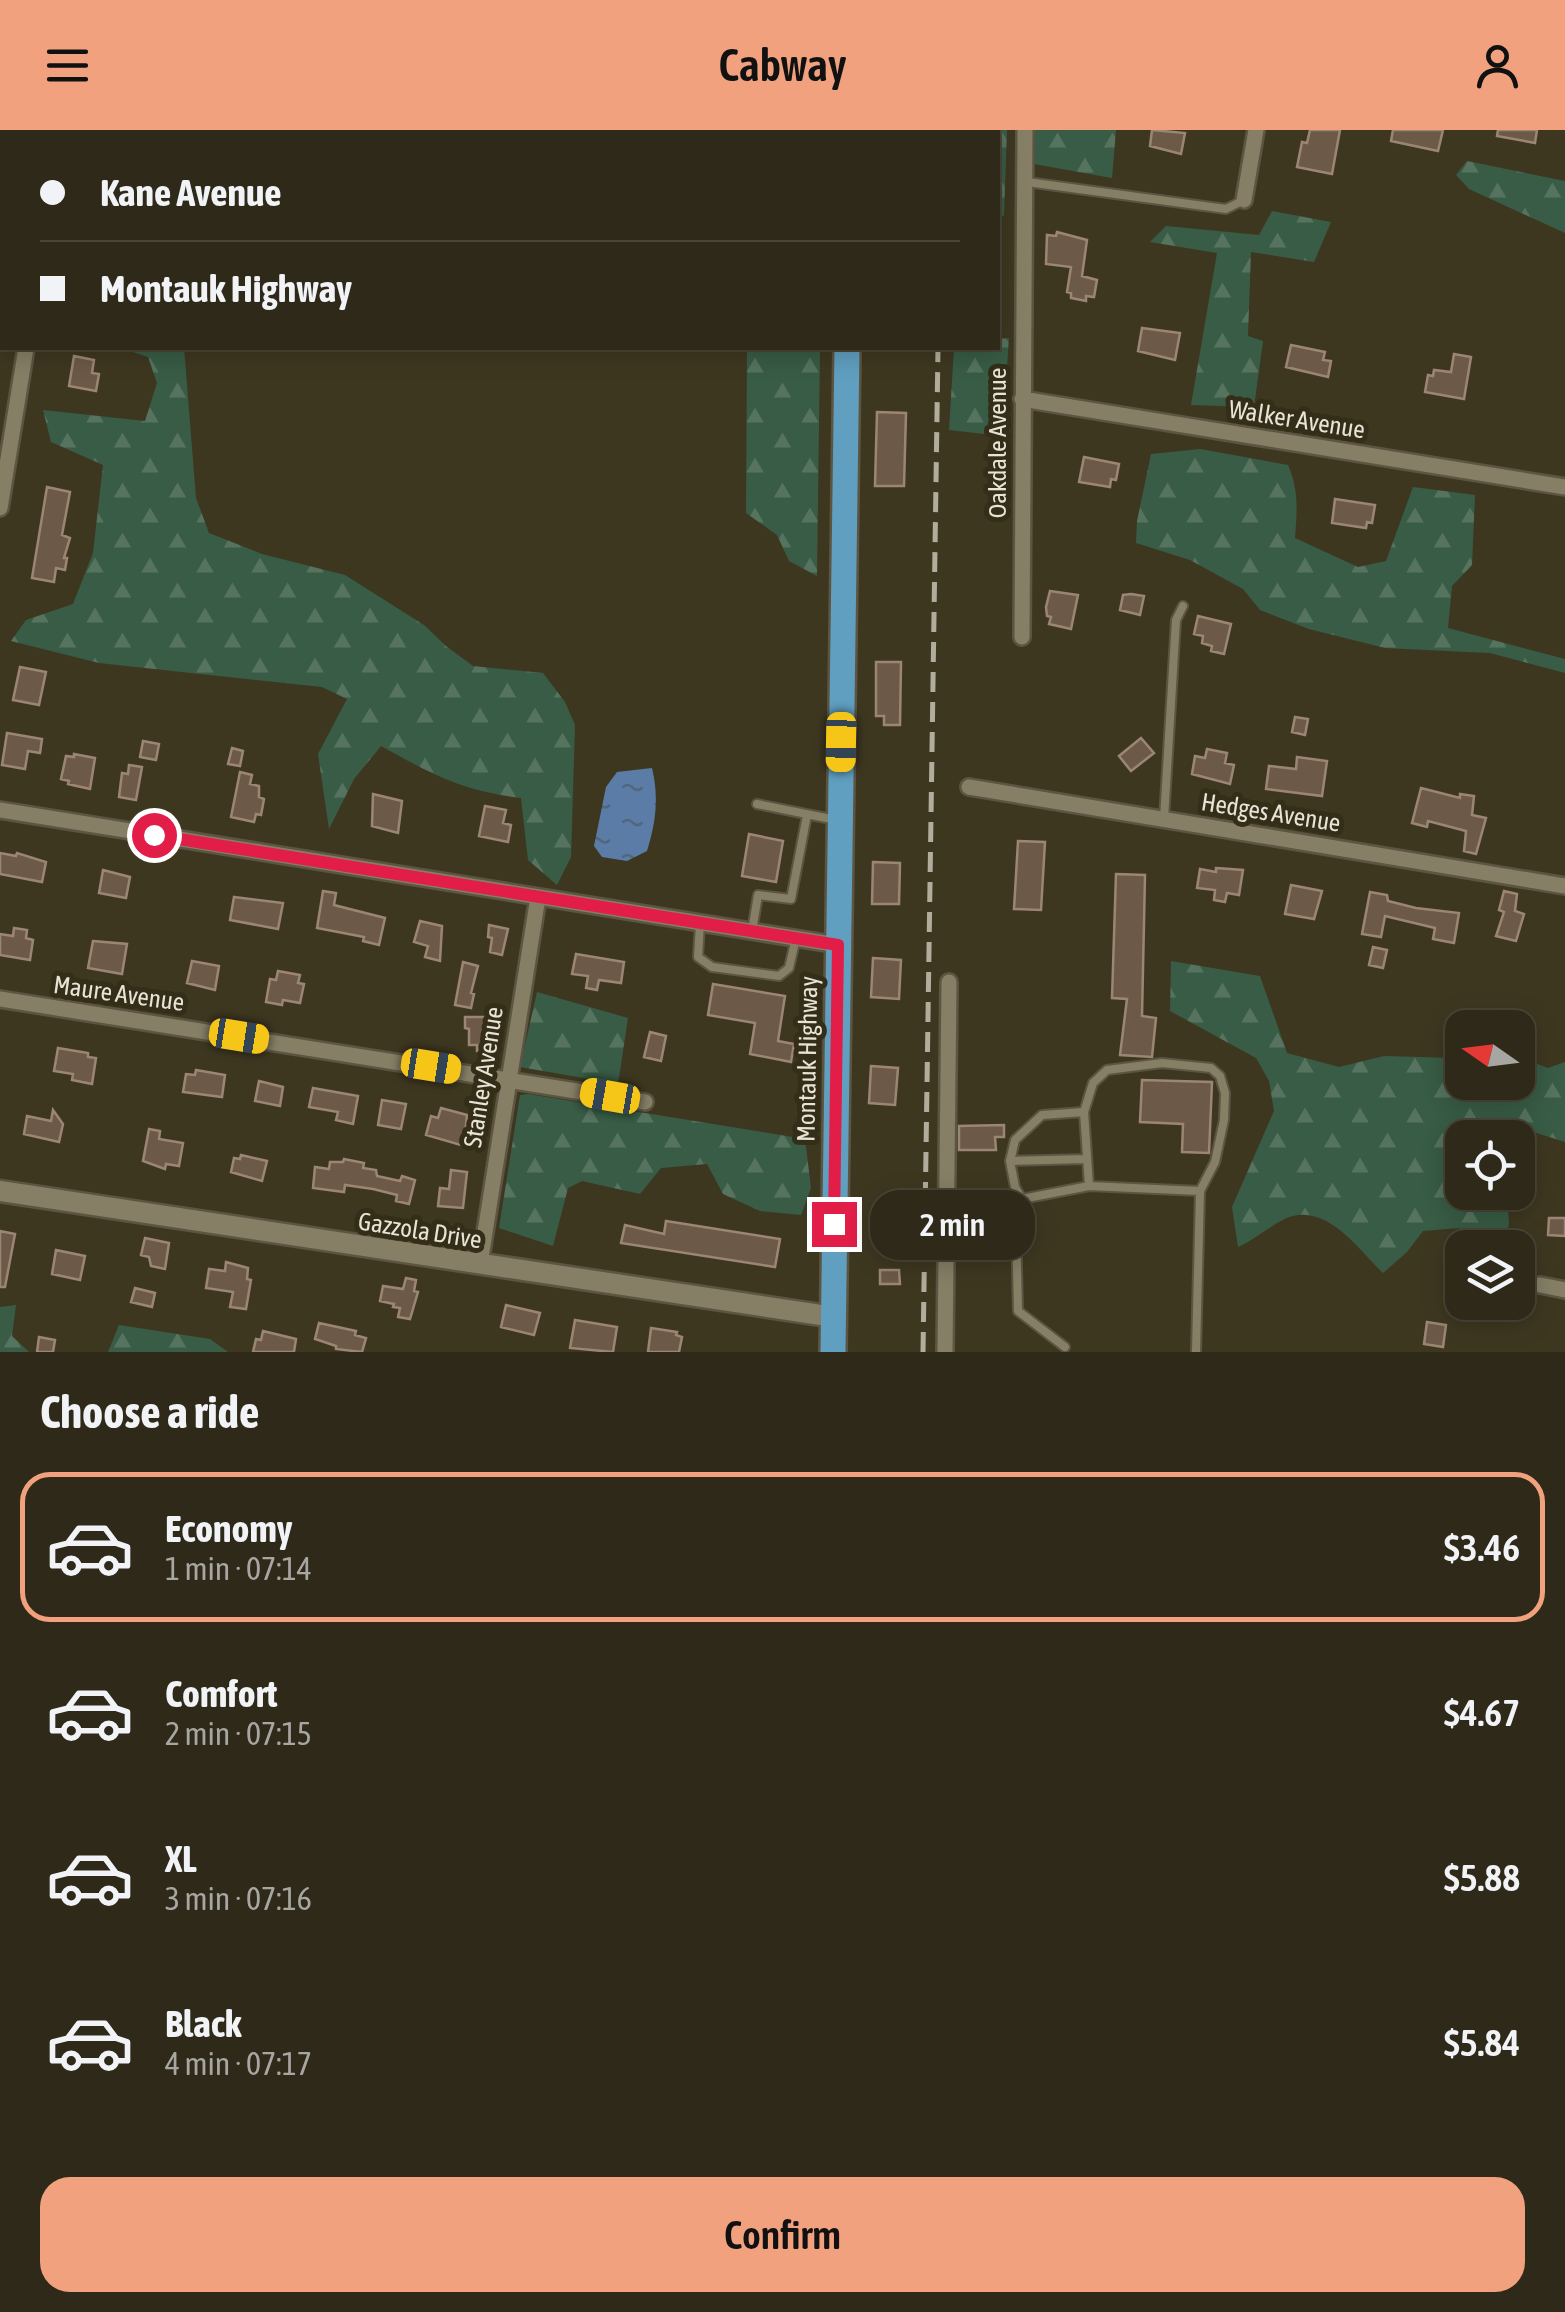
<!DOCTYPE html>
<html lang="en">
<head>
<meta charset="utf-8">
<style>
  :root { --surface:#2e2918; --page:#3a3525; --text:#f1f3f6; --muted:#a7a6a2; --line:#494537; --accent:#f1a17d }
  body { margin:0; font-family:"Asap Condensed",sans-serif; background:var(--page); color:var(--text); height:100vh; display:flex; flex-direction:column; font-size:38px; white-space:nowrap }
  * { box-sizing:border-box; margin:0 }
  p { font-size:32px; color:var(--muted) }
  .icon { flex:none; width:55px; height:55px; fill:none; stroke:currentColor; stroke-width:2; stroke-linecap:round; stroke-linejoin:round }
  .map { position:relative; height:1222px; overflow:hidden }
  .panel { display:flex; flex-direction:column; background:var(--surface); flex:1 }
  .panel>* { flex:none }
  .guide { position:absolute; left:0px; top:0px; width:1000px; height:220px; box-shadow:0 5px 25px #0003,0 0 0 2px var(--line); display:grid; align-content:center; height:220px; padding:0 40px; background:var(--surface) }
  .needle { width:65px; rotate:284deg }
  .fabs { position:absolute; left:1445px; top:880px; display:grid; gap:20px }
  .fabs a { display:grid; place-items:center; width:90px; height:90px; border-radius:20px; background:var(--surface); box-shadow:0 5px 25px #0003,0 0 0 2px var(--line); font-size:50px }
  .end { position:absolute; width:45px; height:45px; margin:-22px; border:12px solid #e11d48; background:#fff; box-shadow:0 0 0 5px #fff }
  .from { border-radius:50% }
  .bubble { position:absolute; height:70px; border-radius:30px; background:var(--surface); box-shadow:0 5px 25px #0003,0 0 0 2px var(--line); font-size:32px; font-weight:600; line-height:70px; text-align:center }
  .car { position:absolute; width:30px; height:60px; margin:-30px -15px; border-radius:12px; box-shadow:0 0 8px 2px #0007; background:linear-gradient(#f5c518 24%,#345 0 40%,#f5c518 0 76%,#345 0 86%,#f5c518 0) }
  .guide b { display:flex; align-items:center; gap:35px; height:95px; font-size:38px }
  .guide b+b { border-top:2px solid var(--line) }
  .guide i { width:25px; height:25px; background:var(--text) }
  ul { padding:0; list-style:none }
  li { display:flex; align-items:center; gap:30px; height:150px; margin:0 20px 15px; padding:0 20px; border:5px solid transparent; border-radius:30px }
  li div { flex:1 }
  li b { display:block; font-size:38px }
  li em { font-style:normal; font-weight:600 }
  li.on { border-color:var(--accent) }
  li>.icon { width:90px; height:90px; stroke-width:1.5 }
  h2 { padding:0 40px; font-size:45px; line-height:120px }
  .cta { display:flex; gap:20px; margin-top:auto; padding:20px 40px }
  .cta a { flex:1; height:115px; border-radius:30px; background:var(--accent); color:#111; font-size:40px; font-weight:600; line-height:115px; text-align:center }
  header { display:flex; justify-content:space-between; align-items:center; height:130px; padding:0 40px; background:var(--accent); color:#111; font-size:45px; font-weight:600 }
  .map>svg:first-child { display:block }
</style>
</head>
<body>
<header><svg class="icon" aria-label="menu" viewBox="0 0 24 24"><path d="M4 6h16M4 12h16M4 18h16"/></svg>Cabway<svg class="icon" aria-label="person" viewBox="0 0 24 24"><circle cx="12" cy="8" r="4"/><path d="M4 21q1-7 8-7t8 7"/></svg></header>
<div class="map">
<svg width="1565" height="1222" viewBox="0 0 1565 1222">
  <defs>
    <pattern id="forest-firs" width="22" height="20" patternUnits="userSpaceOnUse" patternTransform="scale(2.5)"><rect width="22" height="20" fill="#385c45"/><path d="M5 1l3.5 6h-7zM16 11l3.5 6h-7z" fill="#55735f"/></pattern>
    <pattern id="water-ripples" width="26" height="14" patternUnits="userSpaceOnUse" patternTransform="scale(2.5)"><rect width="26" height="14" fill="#5a7ca6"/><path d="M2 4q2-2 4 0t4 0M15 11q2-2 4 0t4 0" fill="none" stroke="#52667d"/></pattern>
  </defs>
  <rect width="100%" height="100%" fill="#3e3720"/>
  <path fill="url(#forest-firs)" d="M963,0h44l-3,86 -6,-2v-82z
    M1035,0h81l-4,48 -78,-14z
    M1467,31l98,20v52l-96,-44 -13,-14z
    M1272,81l59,11 -17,40 -63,-10 -3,84 15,5 -9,66 -63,-2 26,-152 -67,-11 16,-16 93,9z
    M1009,208l-7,98 -53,-6 5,-82h44v-9z
    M121,218h63l12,150 13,35 53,21 83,21 79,50 22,21 27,20 70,7 22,29 10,23 -4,132 -14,28 -29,-25 -7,-62c-62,-8 -87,-23 -140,-52l-27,33 -25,50 -11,-75 29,-55 -25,-12 -223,-24 -88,-22 15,-21 47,-16 20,-51 10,-88 -52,-23 -8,-32 102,11 12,-38 -9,-26z
    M747,218h73l-3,228 -28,-15 -12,-26 -31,-22z
    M1200,319l88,16c11,25 9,46 7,73l63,29 28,-6 27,-74 62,8 -3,70 -20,21 -4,42 117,31v14l-75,-20 -105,-5 -76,-19 -49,-19 -17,-21 -53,-29 -54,-17 1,-22 14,-67z
    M1171,831l89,15 27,77 52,14 45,-11 69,2 9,6v18h56v-23l3,-1 27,10 17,-6v80l-41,-13 -7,8 -55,1v54l45,1 2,31 -6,23h-29l-15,-19 -36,3 -16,21 -24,21c-23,-22 -53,-66 -90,-57 -15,3 -38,24 -55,31l-6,-40 42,-96 -5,-30 -13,-23 -86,-47z
    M537,862l91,26 -10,66 -98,-17z
    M528,964l277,45 6,49 -10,27 -41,-4 -37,-17 -16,-30 -46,4 -21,26 -58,-13 -14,7 -15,58 -54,-18 21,-133z
    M16,1175l-4,31 17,16h-29v-45z
    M119,1195l91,14 18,13h-120z"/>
  <path fill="url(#water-ripples)" d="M652,638c7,29 4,54 -5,83l-20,10 -25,-4 -8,-11 12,-59 11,-15z"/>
  <path fill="#6c5947" stroke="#9b8673" stroke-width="2.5" d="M1152,0l33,3 -4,21 -31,-8z
    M1310,0h30l-8,44 -35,-7 5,-25 5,1z
    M1393,0h50l-5,21 -47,-10z
    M1498,0h39l-2,13 -38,-7z
    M1057,102l30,8 -5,36 15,4 -3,17 -8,-1v5l-15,-3v-5l-4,-1 4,-25 -25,-3 1,-29 9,1z
    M1142,198l38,5 -5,27 -37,-9z
    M1291,215l34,7 -2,8 8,1 -3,16 -42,-10z
    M1454,224l17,3 -7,42 -39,-7 3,-17 5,1 1,-6 17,2z
    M74,226l20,4 -2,13 7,1 -3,17 -27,-5z
    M877,282l29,1 -2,73h-29z
    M1084,327l35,7 -3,16 -5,-1 -1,8 -31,-5z
    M47,357l23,5 -8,43 8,3 -6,20h3l-2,12 -9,-2 -2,14 -22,-4z
    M1335,369l40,6 -3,18 -5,-1 -1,6 -34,-5z
    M1050,461l28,4 -7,34 -22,-5 2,-7 -4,-1 -1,-9z
    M1131,464l13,2 -4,19 -20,-5 3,-15z
    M1198,486l33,8 -7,30 -13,-3 1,-5 -10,-3 1,-7 -9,-2z
    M876,532h25l-1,63h-16v-9h-8z
    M20,537l26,5 -7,33 -26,-5z
    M1295,587l13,2 -3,16 -13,-3z
    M7,603l35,6 -2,14 -12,-2 -3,18 -23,-4z
    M1141,608l13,15 -23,18 -12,-15z
    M143,611l16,3 -3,16 -16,-3z
    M232,618l11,3 -3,15 -12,-2z
    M1207,619l20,4 -2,10 9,2 -4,19 -38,-10 3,-18 10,2z
    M74,624l21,4 -5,31 -22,-5 1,-3 -8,-2 5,-23 8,1z
    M1297,627l30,4 -5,35 -56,-7 3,-23 27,3z
    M129,635l13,2 -6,33 -17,-3 3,-24 6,1z
    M240,642l12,3 -2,9 9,2v11l5,2 -3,16 -5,-1 -2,8 -23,-5z
    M1421,658l39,10v-4l14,2 -2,19 14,3 -10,36 -12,-3 2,-20 -38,-10 -1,6 -15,-4z
    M373,664l29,7 -4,32 -26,-7z
    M485,676l21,4 -3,13 8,2 -3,17 -29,-6z
    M749,704l34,7 -7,41 -34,-6z
    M1018,711l27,1 -4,68 -27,-1z
    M0,723l16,3 1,-3 29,9 -4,20 -42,-8z
    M873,732l27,1 -1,41h-27z
    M1216,738l27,2 -4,25 -12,-2 -2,9 -11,-2 1,-10 -18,-2 3,-19 16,3z
    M103,740l27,7 -4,21 -27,-5z
    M1116,744l29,1 -3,141 14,2 -4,39 -32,-2 7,-56 -15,-1z
    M1291,755l31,6 -8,28 -29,-5z
    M323,761l13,2 -2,12 51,13 -6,27 -16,-4 1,-4 -47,-9z
    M1504,761l13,3 -2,17 9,3 -8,27 -20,-5 8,-24 -5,-2z
    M1370,762l17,3 1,6 28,7 43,5 -5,30 -21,-4 2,-11 -50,-12 -4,21 -19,-3z
    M234,767l49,6 -5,26 -48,-9z
    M420,791l22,5 -2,35 -15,-4 3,-11 -14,-4z
    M489,795l19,4 -6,26 -12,-3 2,-14 -4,-1z
    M14,798l13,2 -1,8 7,2 -3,20 -30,-5v-21l13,2z
    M93,811l34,3 -5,30 -34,-6z
    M1373,817l14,3 -4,18 -14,-3z
    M576,824l48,8 -3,21 -22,-3 -2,10 -11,-2 2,-12 -16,-2z
    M873,828l28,2 -2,39 -28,-2z
    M192,831l27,5 -4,24 -28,-7z
    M463,832l15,4 -7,27 3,1 -3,14 -16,-3z
    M278,841l22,4 -2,8 6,1 -4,19 -17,-3 -1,5 -16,-3 4,-23 6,1z
    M713,854l72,12 -7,45 16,3 -3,18 -41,-8 5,-31 -47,-8z
    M465,887h28l-3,34h-13v-6h-8v-16l-4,-1z
    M650,902l16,4 -5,25 -17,-4z
    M58,918l30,5v4l8,1 -4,26 -20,-4 1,-6 -19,-3z
    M871,936l27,2 -3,37 -26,-2z
    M196,940l29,5 -3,22 -39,-5 3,-18 9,1z
    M1142,950l70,2 -3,71 -27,-1 1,-28 -43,-2z
    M259,951l24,6 -3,19 -25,-5z
    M313,958l45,8 -5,28 -17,-4 2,-8 -29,-5z
    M382,970l24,4 -5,25 -23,-4z
    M441,978l26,7 -3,31 -38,-11 5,-19 7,2z
    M53,980l10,14 -4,18 -35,-8 3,-18 24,5z
    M1004,995v12h-9l1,13h-37v-24z
    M149,999l11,2 -1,8 24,4 -4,23 -13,-2 -1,5 -22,-8z
    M241,1025l26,6 -5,20 -31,-9 3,-14 6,1z
    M344,1029l20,4 -1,5 13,2 1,6 23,5 2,-5 13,4 -6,24 -13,-3 1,-6 -24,-6 -28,-4 -1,7 -31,-4 2,-21 14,2 1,-7h13z
    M451,1040l16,2 -4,36 -25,-2 2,-18 9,1z
    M1549,1088h16v18l-17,-1z
    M666,1091l114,18 -5,28 -154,-24 4,-18 39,9z
    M0,1101l15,3 -10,53h-5z
    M145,1108l24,5 -4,26 -14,-3 -2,-9 -8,-2z
    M56,1120l29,6 -5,24 -28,-6z
    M226,1132l22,6 -1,11 4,1 -5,29 -16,-2 3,-15 -27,-4 3,-19 16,2z
    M880,1140h19l1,14h-20z
    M406,1148l10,2 -2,11 4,1 -8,27 -12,-2 2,-9 -7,-1 1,-3 -14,-3 3,-15 20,3z
    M135,1158l20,5 -3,14 -21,-5z
    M506,1175l34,8 -6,22 -33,-8z
    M575,1190l42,7 -4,25 -43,-4z
    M1427,1192l19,3 -3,22 -19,-3z
    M319,1193l37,8 -1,4 11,3 -4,14 -26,-3v-3l-21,-7z
    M651,1198l26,4 -1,3 6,2 -3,15h-31z
    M263,1201l33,8 -2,13h-41l3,-13 5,1z
    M39,1207l16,3 -2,12h-16z"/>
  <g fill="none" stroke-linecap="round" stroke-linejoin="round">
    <defs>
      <path id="service" d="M1027,52l199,27 18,-9
        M757,674l79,16
        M1164,689l12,-199 7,-14
        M700,793l-2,34 14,10 67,9 10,-8 7,-30
        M752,801l6,-36 33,4 16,-84
        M1010,1031l77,-2
        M1022,1069l-7,-12 -5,-26 5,-21 27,-25 42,-3
        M1065,1217l-47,-36 -2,-85 6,-27 67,-13
        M1196,1222l4,-161 15,-29 9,-42 1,-27 -5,-17 -9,-8 -49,-5 -55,7 -14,13 -9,29 5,74 111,5"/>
      <path id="minor" d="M758,0l26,2
        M61,2v-2
        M1244,70l12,-70
        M0,100h2
        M1022,269l543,88
        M0,378l26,-160
        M1022,507l3,-507
        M969,657l596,99
        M0,680l838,135
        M0,869l645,103
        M480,1134l58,-367
        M1540,1155l25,5
        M945,1222l4,-370"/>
      <path id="tertiary" d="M0,1061l834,126"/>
      <path id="primary" d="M850,2v-2
        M833,1222l14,-1004"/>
    </defs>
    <use href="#service" stroke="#5b5542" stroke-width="12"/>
    <use href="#minor" stroke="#5b5542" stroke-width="20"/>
    <use href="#tertiary" stroke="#5b5542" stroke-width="25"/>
    <use href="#primary" stroke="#5b5542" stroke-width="30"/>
    <use href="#service" stroke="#867f66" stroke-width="8"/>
    <use href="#minor" stroke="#867f66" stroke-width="15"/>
    <use href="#tertiary" stroke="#867f66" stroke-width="20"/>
    <use href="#primary" stroke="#609fc0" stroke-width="25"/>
    <path stroke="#b1ac9c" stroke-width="5" stroke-dasharray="20 10" stroke-linecap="butt" d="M941,2v-2
      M923,1222l15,-1004"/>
  </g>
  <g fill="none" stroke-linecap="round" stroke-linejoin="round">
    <path stroke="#e11d48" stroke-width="12" d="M154,705l684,110 -4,279"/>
  </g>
  <g text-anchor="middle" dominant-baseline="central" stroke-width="10" stroke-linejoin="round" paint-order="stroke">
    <g font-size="25" fill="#e7e3d6" stroke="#342d17">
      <text transform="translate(1297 289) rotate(9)">Walker Avenue</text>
      <text transform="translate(997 313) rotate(-90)">Oakdale Avenue</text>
      <text transform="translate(1271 682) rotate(9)">Hedges Avenue</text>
      <text transform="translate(119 863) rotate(8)">Maure Avenue</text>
      <text transform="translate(807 929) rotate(-89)">Montauk Highway</text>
      <text transform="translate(483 947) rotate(-81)">Stanley Avenue</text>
      <text transform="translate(420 1100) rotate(9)">Gazzola Drive</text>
    </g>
  </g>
</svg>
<div class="fabs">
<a><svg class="needle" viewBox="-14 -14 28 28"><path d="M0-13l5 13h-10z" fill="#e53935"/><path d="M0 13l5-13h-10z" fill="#a7a6a2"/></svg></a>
<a><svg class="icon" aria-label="locate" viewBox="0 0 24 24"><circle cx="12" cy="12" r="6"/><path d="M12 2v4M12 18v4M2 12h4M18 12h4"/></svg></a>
<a><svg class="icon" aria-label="layers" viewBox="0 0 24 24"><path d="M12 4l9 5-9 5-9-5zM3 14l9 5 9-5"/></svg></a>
</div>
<i class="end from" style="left:154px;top:705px"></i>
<i class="end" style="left:834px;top:1094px"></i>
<div class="bubble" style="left:870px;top:1060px;width:165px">2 min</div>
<i class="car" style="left:841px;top:612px;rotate:181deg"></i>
<i class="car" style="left:239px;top:906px;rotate:99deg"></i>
<i class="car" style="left:431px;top:936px;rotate:99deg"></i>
<i class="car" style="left:610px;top:966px;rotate:280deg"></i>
<div class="guide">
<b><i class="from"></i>Kane Avenue</b>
<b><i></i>Montauk Highway</b>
</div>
</div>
<section class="panel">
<h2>Choose a ride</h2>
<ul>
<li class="on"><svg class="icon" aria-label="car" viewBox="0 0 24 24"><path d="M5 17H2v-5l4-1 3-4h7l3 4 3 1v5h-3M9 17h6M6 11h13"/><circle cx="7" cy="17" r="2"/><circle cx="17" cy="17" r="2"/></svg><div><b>Economy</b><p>1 min · 07:14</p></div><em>$3.46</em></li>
<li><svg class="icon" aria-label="car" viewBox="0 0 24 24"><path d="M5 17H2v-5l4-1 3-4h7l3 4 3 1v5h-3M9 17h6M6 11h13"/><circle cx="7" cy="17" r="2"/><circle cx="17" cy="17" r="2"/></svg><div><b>Comfort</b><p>2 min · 07:15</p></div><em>$4.67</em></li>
<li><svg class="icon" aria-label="car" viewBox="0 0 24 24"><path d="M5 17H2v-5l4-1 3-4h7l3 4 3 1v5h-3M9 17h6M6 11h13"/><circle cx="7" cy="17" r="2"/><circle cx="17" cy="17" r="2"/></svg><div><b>XL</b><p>3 min · 07:16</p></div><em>$5.88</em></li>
<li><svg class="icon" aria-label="car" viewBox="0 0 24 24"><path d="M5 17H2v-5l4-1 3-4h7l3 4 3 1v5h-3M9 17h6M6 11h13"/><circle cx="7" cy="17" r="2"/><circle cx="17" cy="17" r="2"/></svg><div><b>Black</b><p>4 min · 07:17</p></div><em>$5.84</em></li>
</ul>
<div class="cta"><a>Confirm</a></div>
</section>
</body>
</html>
